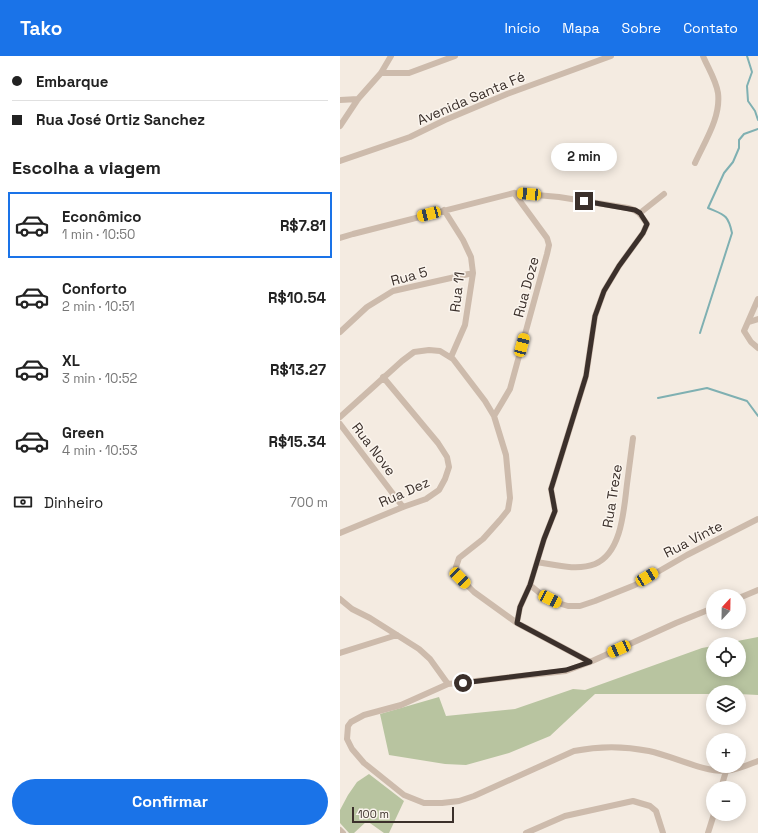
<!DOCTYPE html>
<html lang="pt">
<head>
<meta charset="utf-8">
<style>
  :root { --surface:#fff; --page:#f2f2f2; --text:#222; --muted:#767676; --line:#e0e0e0; --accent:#1a73e8 }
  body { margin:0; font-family:"Space Grotesk",sans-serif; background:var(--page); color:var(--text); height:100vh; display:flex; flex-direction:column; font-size:15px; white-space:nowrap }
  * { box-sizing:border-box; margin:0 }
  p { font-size:13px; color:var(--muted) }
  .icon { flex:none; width:22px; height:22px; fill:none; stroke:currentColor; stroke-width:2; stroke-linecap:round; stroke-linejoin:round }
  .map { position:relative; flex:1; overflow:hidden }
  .details { display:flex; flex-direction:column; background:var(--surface); width:340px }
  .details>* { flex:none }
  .top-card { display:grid; align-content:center; height:88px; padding:0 12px; background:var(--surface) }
  .needle { width:26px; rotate:22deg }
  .tools { position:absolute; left:366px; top:533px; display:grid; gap:8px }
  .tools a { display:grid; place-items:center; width:40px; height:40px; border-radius:50%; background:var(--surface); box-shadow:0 2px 10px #0003; font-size:20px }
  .scale { position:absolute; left:12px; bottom:10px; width:102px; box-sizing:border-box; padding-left:4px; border:2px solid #3b302b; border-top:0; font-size:11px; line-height:14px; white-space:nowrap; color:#3b302b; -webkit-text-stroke:3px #fbf5ee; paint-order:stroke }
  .end { position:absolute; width:18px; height:18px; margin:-9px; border:5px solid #3b302b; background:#fff; box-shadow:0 0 0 2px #fff }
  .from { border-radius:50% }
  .bubble { position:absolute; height:28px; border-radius:14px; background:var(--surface); box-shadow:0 2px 10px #0003; font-size:13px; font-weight:600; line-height:28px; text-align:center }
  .car { position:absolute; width:12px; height:24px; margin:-12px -6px; border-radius:5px; box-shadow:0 0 3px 1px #0007; background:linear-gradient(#f5c518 24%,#345 0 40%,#f5c518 0 76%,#345 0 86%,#f5c518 0) }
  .top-card b { display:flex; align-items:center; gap:14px; height:38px; font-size:15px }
  .top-card b+b { border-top:1px solid var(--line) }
  .top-card i { width:10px; height:10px; background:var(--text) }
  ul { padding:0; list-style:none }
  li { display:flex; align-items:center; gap:12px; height:66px; margin:0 8px 6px; padding:0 4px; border:2px solid transparent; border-radius:0px }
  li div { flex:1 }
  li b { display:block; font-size:15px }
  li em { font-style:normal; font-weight:600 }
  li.current { border-color:var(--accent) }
  li>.icon { width:36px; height:36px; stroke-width:1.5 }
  h2 { padding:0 12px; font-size:18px; line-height:48px }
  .pay { display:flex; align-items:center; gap:10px; height:44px; padding:0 12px; font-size:15px }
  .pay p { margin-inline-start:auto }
  .cta { display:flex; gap:8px; margin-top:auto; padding:8px 12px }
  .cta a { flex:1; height:46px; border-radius:24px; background:var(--accent); color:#fff; font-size:16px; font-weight:600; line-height:46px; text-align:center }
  header { display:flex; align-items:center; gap:24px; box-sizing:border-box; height:56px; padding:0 20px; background:var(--accent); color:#fff }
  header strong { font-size:19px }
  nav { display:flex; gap:22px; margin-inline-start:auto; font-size:14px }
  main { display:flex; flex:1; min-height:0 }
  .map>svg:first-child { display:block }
</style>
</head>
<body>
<header>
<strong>Tako</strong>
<nav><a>Início</a><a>Mapa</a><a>Sobre</a><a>Contato</a></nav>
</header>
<main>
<section class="details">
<div class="top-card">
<b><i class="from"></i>Embarque</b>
<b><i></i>Rua José Ortiz Sanchez</b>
</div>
<h2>Escolha a viagem</h2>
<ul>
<li class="current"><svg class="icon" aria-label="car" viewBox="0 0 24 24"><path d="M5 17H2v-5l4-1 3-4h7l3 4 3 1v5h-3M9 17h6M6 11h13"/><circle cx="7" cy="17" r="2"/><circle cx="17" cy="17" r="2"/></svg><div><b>Econômico</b><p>1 min · 10:50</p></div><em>R$7.81</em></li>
<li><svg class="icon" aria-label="car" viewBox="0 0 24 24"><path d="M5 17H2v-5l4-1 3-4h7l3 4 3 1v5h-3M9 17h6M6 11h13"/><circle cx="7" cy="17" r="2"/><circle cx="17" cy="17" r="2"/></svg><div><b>Conforto</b><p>2 min · 10:51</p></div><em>R$10.54</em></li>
<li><svg class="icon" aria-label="car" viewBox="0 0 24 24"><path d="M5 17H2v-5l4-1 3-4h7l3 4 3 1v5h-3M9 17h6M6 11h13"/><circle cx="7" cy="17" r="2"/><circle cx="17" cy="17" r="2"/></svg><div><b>XL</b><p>3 min · 10:52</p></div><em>R$13.27</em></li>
<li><svg class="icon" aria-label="car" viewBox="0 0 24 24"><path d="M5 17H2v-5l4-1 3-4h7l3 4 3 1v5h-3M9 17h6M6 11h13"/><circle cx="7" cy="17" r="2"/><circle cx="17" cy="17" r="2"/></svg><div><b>Green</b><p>4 min · 10:53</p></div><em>R$15.34</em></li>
</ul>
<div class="pay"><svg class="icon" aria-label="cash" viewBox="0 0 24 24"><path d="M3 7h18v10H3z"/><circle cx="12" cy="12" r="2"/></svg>Dinheiro<p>700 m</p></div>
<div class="cta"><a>Confirmar</a></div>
</section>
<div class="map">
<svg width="418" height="777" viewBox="0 0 418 777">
  <rect width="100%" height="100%" fill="#f4ebe1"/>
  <path fill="#b8c4a0" d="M418,581v58l-19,-1v-2h-26v2h-118l-45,42 -41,17 -43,12 -21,-1 -56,-9 -9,-41 59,-17 7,19 69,-7 58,-20 12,1 117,-42 11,-2v24h26v-26h-17z
    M29,718l35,27 -15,32h-5l-17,-12 -13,12h-5l-9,-10v-13l8,-15 9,-13z"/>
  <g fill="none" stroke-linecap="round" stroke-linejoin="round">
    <path stroke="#7fb0b2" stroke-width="2" d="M407,0l5,16 -5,14 1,15 7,10 3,9
      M360,277l32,-100c-4,-19 -8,-18 -24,-25l16,-35 9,-11 6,-14v-8l5,-6 14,-5
      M318,342l49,-10 40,13 11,15"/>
    <path stroke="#cdbbac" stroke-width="6" d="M41,17h28l46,-17
      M0,44l18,-1
      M0,70l18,-27 23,-26 10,-17
      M0,105l70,-24 35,-17 62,-26 104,-38
      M355,107c10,-22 26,-46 23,-70 -2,-13 -10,-25 -15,-37
      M104,154l19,30 8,17 2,16 -8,52 -14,32
      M300,157l24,-19
      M0,182l13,-4 161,-41 45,4 69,11c10,2 13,7 19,16l-4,9 -24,33 -15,25 -9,25 -9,60 -35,113 4,22 -11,28 -14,46 -10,22 -3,16
      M418,243l-14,32 7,11 7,6
      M409,266l9,-3
      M0,276l27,-25 26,-16 80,-18
      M154,360l16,-27 37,-135 2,-9 -2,-7 -33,-45
      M0,361l62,-56 12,-9 15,-2 11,1 13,8 32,42 9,15 12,39 4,43 -2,12 -8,10 -17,19 -24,19 -3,9 4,11 14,14 43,31 73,39
      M0,368l63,83
      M0,477l63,-26 23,-8 13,-9 6,-11 4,-12 -2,-10 -9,-14 -55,-66
      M197,506c19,3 40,9 58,2 27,-11 29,-56 32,-80 2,-15 4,-31 6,-46
      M190,529l12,10 16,8 10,3h12l15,-5 40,-16 52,-30 71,-36
      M399,542l19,-8
      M0,543l12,10 18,9 49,31 11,10 18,25
      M373,552l-37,15 -86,39 -24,9 -118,13 -47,21 -37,10 -13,7 -3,4 -1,13 5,10 12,14 40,32 20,8h18l17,-2 15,-5 100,-45c25,-5 50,-5 75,0 24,5 54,21 77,20 11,-1 22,-6 32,-10
      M0,597l57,-18
      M381,732l5,-17
      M0,774l3,3
      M186,777l39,-17 68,-15 17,5 6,5 7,22
      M368,777l6,-19"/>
  </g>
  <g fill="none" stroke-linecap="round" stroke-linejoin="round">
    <path stroke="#3b302b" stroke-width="5" d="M123,627l103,-13 24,-8 -73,-39 3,-16 10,-22 14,-46 11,-28 -4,-22 35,-113 9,-60 9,-25 15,-25 24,-33 4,-9 -7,-11 -5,-3 -51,-9"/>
  </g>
  <g text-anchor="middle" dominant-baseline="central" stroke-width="3" stroke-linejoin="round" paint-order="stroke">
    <g font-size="14" fill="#3b302b" stroke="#fbf5ee">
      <text transform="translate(131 42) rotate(-23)">Avenida Santa Fé</text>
      <text transform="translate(69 220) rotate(-15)">Rua 5</text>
      <text transform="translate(186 231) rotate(-75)">Rua Doze</text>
      <text transform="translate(117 236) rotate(-83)">Rua 11</text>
      <text transform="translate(34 393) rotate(53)">Rua Nove</text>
      <text transform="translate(64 436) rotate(-24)">Rua Dez</text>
      <text transform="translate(272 440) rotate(-81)">Rua Treze</text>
      <text transform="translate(353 483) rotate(-27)">Rua Vinte</text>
    </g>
  </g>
</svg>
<div class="tools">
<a><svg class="needle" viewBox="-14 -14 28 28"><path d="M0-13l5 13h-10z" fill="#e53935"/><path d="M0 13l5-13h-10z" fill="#767676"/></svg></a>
<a><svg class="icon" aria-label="locate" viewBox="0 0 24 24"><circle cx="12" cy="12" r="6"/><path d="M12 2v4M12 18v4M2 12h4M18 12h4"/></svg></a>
<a><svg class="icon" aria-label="layers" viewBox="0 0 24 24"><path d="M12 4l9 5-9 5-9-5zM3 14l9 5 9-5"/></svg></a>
<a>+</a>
<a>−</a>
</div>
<div class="scale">100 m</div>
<i class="end from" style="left:123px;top:627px"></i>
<i class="end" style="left:244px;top:145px"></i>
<div class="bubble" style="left:211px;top:87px;width:66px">2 min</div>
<i class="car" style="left:189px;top:138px;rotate:275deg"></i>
<i class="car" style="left:89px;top:158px;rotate:255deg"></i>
<i class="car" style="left:182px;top:289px;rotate:15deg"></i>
<i class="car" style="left:307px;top:521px;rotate:59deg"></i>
<i class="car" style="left:120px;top:522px;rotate:135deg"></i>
<i class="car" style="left:210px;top:543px;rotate:116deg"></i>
<i class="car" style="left:279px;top:593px;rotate:246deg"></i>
</div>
</main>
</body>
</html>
